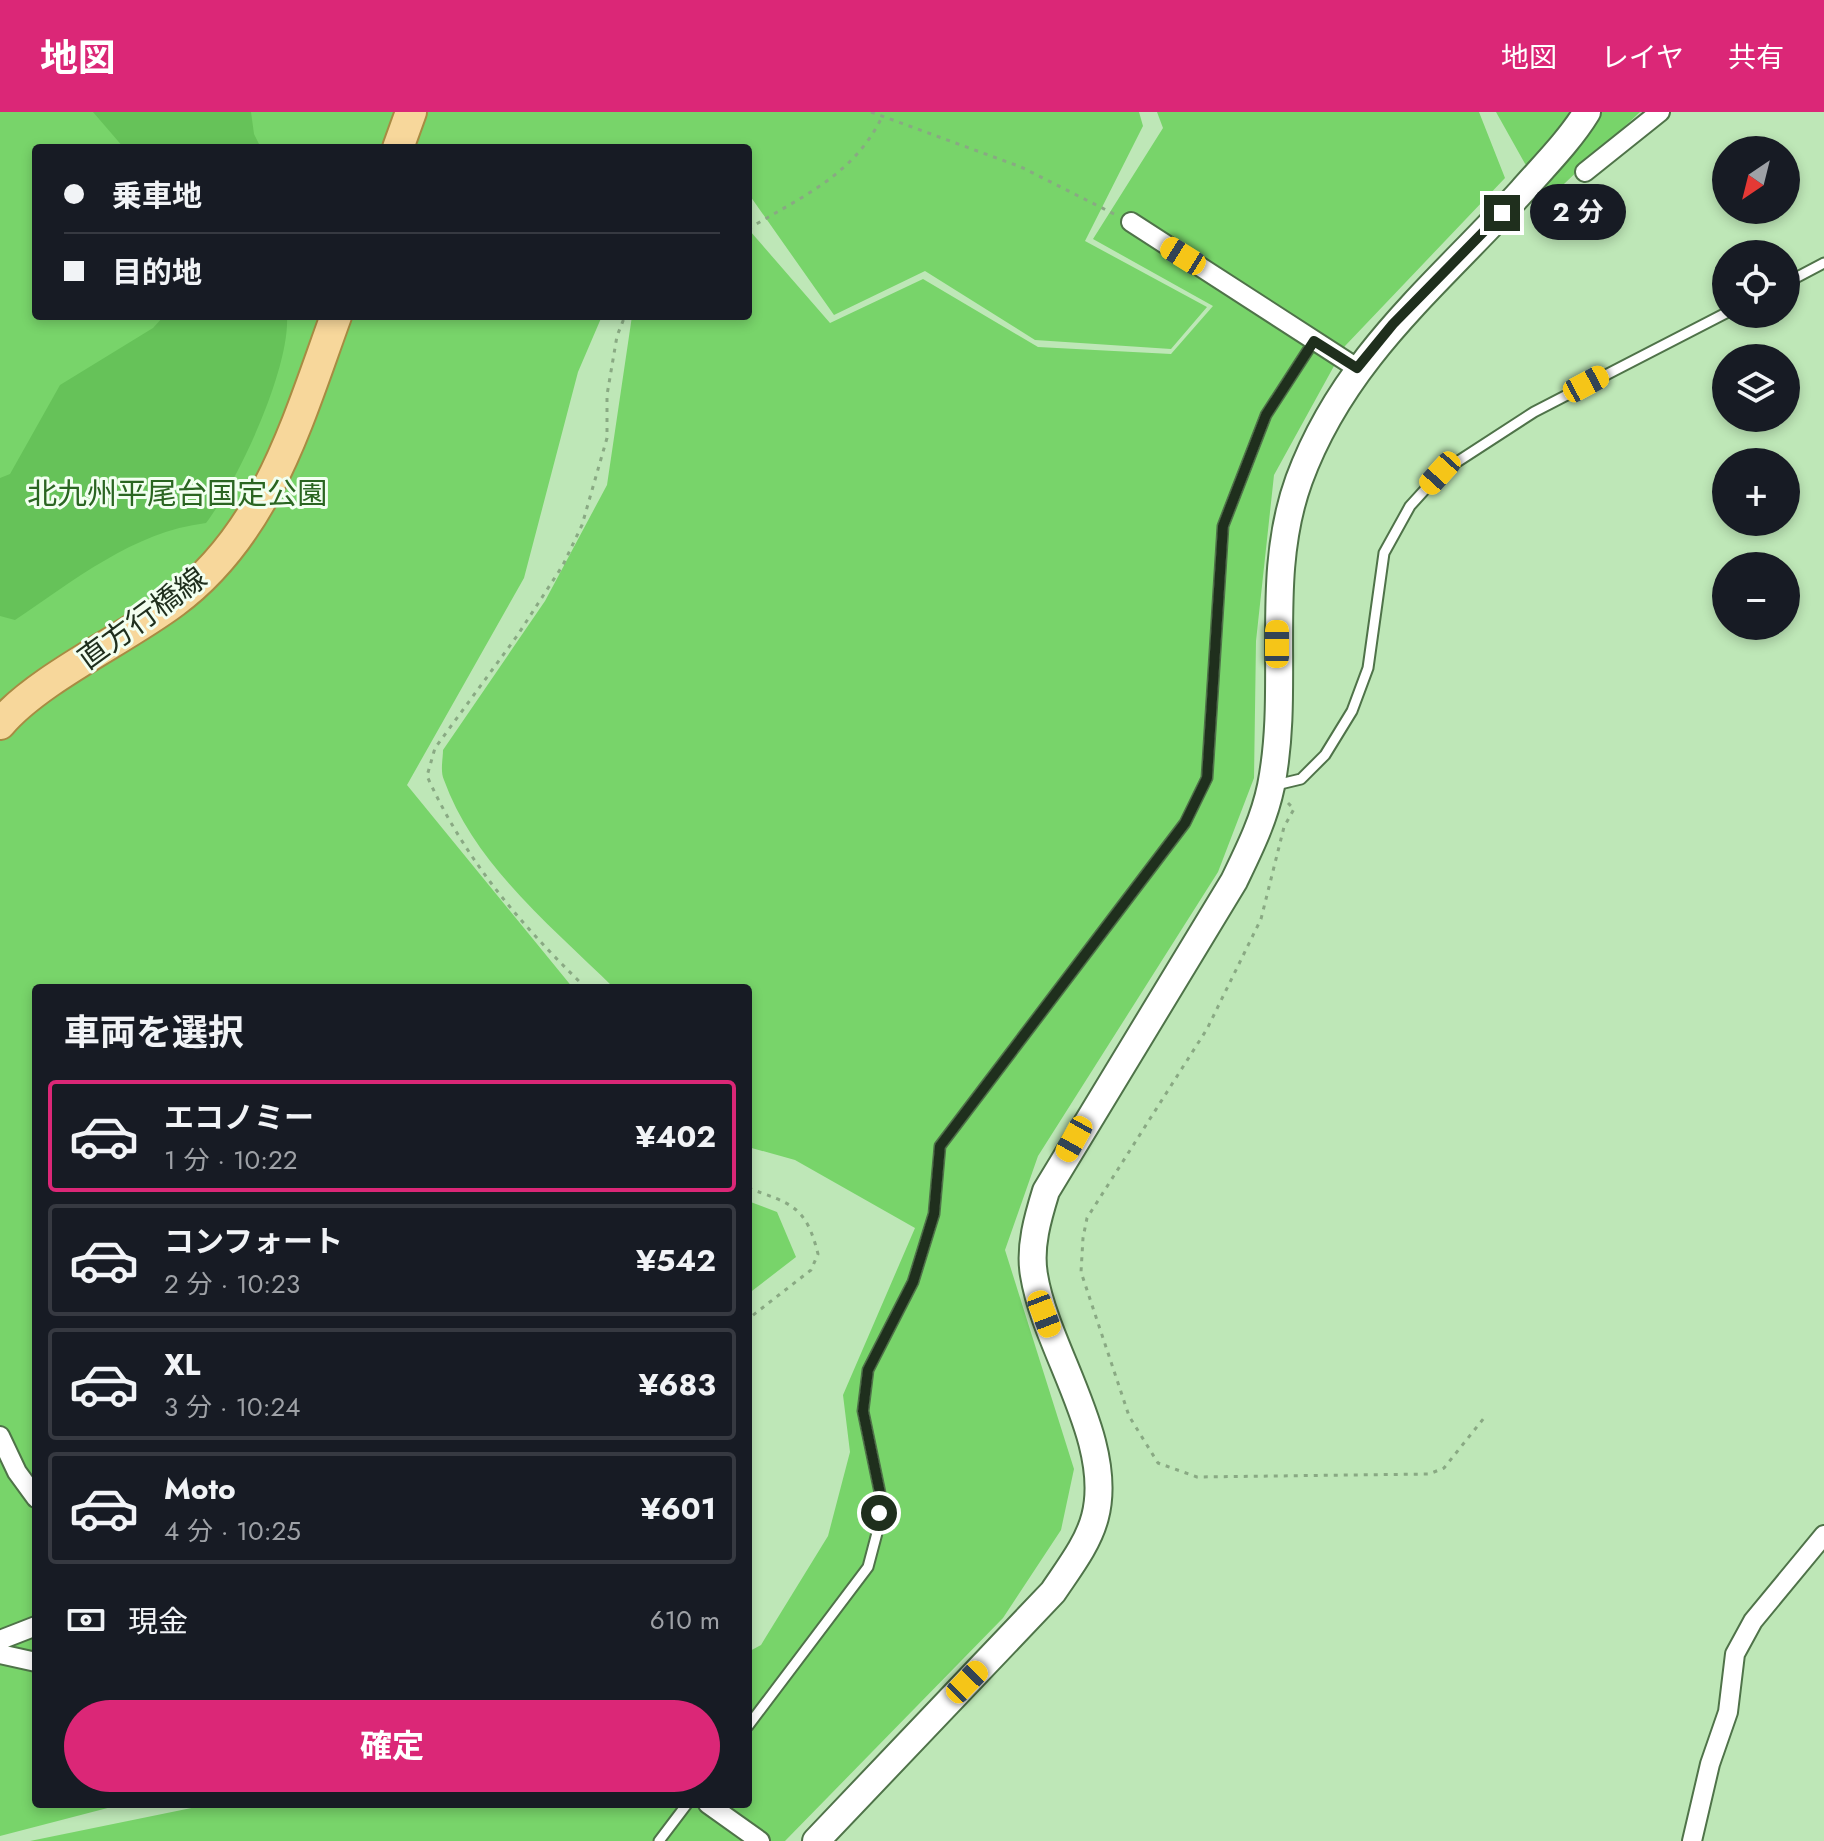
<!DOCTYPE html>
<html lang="ja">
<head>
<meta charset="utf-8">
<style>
  :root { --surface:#171b24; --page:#242831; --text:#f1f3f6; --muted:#9ea1a6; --line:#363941; --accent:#db2777 }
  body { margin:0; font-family:Jost,"Noto Sans JP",sans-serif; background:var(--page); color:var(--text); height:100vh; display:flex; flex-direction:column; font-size:30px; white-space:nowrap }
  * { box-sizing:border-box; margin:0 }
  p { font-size:26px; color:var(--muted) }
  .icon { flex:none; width:44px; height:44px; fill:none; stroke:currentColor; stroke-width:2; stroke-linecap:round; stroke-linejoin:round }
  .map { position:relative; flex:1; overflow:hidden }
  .side { position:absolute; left:32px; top:872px; width:720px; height:824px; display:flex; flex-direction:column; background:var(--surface); border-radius:8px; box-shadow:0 4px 12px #0003 }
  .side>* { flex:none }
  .guide { position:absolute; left:32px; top:32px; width:720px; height:176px; border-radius:8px; box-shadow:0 4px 12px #0003; display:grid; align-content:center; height:176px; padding:0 32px; background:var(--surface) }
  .needle { width:52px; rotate:215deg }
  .fabs { position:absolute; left:1712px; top:24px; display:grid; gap:16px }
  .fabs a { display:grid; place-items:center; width:88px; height:88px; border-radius:50%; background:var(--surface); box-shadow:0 4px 12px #0003; font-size:40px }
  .end { position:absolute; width:36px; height:36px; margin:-18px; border:10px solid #1f2f1d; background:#fff; box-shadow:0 0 0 4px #fff }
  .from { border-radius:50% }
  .bubble { position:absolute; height:56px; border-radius:28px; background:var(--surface); box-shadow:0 4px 12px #0003; font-size:26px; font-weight:700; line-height:56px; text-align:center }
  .car { position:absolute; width:24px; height:48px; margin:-24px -12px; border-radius:10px; box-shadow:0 0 6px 2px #0007; background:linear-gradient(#f5c518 24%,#345 0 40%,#f5c518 0 76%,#345 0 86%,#f5c518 0) }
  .guide b { display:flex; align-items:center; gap:28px; height:76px; font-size:30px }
  .guide b+b { border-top:2px solid var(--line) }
  .guide i { width:20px; height:20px; background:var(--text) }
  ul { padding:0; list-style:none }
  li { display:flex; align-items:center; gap:24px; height:112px; margin:0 16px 12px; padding:0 16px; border:4px solid var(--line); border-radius:8px }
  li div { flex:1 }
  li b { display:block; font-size:30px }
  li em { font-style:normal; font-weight:700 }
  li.active { border-color:var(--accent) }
  li>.icon { width:72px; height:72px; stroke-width:1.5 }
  h2 { padding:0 32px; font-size:36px; line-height:96px }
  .pay { display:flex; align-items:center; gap:20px; height:88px; padding:0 32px; font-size:30px }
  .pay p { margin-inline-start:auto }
  .action { display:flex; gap:16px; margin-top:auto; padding:16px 32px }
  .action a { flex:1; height:92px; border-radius:48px; background:var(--accent); color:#fff; font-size:32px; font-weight:700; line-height:92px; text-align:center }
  header { display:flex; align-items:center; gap:48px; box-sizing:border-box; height:112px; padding:0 40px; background:var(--accent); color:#fff }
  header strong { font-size:38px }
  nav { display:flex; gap:44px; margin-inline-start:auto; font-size:28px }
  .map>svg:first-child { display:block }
</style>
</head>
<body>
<header>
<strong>地図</strong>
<nav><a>地図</a><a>レイヤ</a><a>共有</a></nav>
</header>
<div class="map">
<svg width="1824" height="1729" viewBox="0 0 1824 1729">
  <rect width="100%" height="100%" fill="#bee7b7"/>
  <path fill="#78d46a" d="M0,0h1139l4,14 -58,115 122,66 -36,42 -136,-9 -110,-69 -91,44 -86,-122v-45h-712v168h566l-24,56 -54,206 -117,207 166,203h-537v816h87l-123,32z
    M1157,0h322l26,66 -160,168 -71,129 -18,166 -2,137 -36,94 -180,284 -33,94 69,219 -13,61 -58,88 -218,223h-755l181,-37h537v-152l13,-7 67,-109 22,-84 -7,-57 72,-167 -120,-68 -47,-13v-159h-134c-62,-61 -140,-124 -170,-208 -4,-9 -1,-21 -1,-30l102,-149 62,-116 25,-169h116l2,-85 80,92 93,-44 115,68 133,7 42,-48 -120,-67 70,-111z
    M1496,0h144l-94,89z
    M748,1089l29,11 19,45 -48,37z"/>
  <path fill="#66c259" d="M93,0h158l3,22 7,14h-137z
    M164,204h123c3,53 -49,165 -81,207 -73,9 -131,57 -191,97l-15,-4v-138l10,-4 50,-89 93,-57z"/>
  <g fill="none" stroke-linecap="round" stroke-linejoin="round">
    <defs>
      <path id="lane" d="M1786,171l38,-20
        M1276,673l25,-6 24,-24 27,-44 16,-43 16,-115 26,-47 30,-33 94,-61 192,-99
        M748,1614l120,-159 9,-34 3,-40 -17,-82 5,-41 45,-88 21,-68 6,-68 245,-323 22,-45 16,-252 43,-111 48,-74
        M659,1729l28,-37"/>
      <path id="street" d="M1585,60l75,-60
        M1131,110l226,146
        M0,1324l17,36 19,26
        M0,1528l36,-14
        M0,1542l36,8
        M708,1692l52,37
        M1692,1729l18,-77 18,-52 7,-58 18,-33 71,-86"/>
      <path id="secondary" d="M816,1729l237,-249c16,-24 35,-48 42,-75 20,-76 -49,-167 -61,-242 -5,-28 4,-58 12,-84l188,-310c15,-31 30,-61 37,-95 20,-101 -8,-207 28,-306 45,-123 138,-195 223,-289 22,-25 48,-51 65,-79"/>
      <path id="primary" d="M398,36l13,-36
        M0,612c38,-45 125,-85 174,-122 93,-69 124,-182 162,-286"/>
    </defs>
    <use href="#lane" stroke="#4f7349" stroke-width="13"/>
    <use href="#street" stroke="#4f7349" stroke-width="22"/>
    <use href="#secondary" stroke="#4f7349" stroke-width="30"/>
    <use href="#primary" stroke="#a88b43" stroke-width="34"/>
    <path stroke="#89a983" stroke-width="3" stroke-dasharray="4 6" stroke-linecap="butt" d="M871,0l150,55 93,47
      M748,117c53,-32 104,-53 133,-110
      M1288,691l6,6 -10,18 -23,92 -54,110 -120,189 -4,20 -2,34 48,144 29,47 39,14 232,-3 15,-6 40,-50
      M586,876c-66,-64 -121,-128 -159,-212l8,-28 82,-112 46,-71 19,-40 25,-87v-43l10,-59 8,-20
      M748,1076c44,16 58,18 70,66l-7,16 -63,49"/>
    <use href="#lane" stroke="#fff" stroke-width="9"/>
    <use href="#street" stroke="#fff" stroke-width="18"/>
    <use href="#secondary" stroke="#fff" stroke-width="26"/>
    <use href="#primary" stroke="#f7d79b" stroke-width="30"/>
  </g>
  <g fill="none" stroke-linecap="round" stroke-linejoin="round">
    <path stroke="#1f2f1d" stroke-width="10" d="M879,1401l1,-20 -17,-82 5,-41 45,-88 21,-68 6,-68 245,-323 22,-45 16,-252 43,-111 48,-74 43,27 36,-44 109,-111"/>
  </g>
  <g text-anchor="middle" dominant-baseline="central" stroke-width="6" stroke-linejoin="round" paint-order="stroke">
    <g font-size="30" fill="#2a6521" stroke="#f2fff0">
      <text x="177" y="381">北九州平尾台国定公園</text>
    </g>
    <g font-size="30" fill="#1f2f1d" stroke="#f2fff0">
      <text transform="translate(142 506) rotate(-36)">直方行橋線</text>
    </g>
  </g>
</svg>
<div class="fabs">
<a><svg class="needle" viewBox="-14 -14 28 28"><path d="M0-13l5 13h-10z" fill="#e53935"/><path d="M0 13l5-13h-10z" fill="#9ea1a6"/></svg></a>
<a><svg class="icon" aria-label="locate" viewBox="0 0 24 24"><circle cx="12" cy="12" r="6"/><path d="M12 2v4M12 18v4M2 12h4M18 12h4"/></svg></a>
<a><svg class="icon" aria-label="layers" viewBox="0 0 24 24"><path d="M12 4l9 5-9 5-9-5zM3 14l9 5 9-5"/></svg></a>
<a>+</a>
<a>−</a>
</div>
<i class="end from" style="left:879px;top:1401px"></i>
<i class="end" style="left:1502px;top:101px"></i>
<div class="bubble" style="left:1530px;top:72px;width:96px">2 分</div>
<i class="car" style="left:1183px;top:144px;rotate:302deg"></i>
<i class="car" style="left:1586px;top:272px;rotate:62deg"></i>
<i class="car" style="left:1440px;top:361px;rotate:222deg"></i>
<i class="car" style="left:1277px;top:532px;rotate:0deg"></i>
<i class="car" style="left:1074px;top:1027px;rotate:209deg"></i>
<i class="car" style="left:1044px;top:1202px;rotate:159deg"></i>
<i class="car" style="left:967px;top:1570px;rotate:44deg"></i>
<div class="guide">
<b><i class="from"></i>乗車地</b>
<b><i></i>目的地</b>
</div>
<section class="side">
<h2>車両を選択</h2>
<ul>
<li class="active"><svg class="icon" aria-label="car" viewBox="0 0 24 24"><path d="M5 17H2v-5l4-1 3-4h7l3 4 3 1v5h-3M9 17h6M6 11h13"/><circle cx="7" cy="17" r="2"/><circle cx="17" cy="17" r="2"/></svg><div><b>エコノミー</b><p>1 分 · 10:22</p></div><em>¥402</em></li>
<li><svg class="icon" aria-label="car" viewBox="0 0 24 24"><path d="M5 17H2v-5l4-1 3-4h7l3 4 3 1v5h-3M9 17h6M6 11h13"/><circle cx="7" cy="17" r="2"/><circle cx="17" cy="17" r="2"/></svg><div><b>コンフォート</b><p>2 分 · 10:23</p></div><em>¥542</em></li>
<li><svg class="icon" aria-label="car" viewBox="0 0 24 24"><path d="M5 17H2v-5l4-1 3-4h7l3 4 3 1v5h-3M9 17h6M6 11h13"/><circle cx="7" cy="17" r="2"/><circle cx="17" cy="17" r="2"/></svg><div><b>XL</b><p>3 分 · 10:24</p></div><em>¥683</em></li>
<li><svg class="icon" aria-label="car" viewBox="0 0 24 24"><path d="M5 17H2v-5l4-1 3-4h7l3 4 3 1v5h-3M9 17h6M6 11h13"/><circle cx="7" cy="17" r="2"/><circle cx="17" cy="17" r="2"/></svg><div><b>Moto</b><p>4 分 · 10:25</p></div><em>¥601</em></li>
</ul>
<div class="pay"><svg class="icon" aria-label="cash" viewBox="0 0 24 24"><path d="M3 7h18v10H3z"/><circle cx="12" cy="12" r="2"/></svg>現金<p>610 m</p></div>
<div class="action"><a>確定</a></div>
</section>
</div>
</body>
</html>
